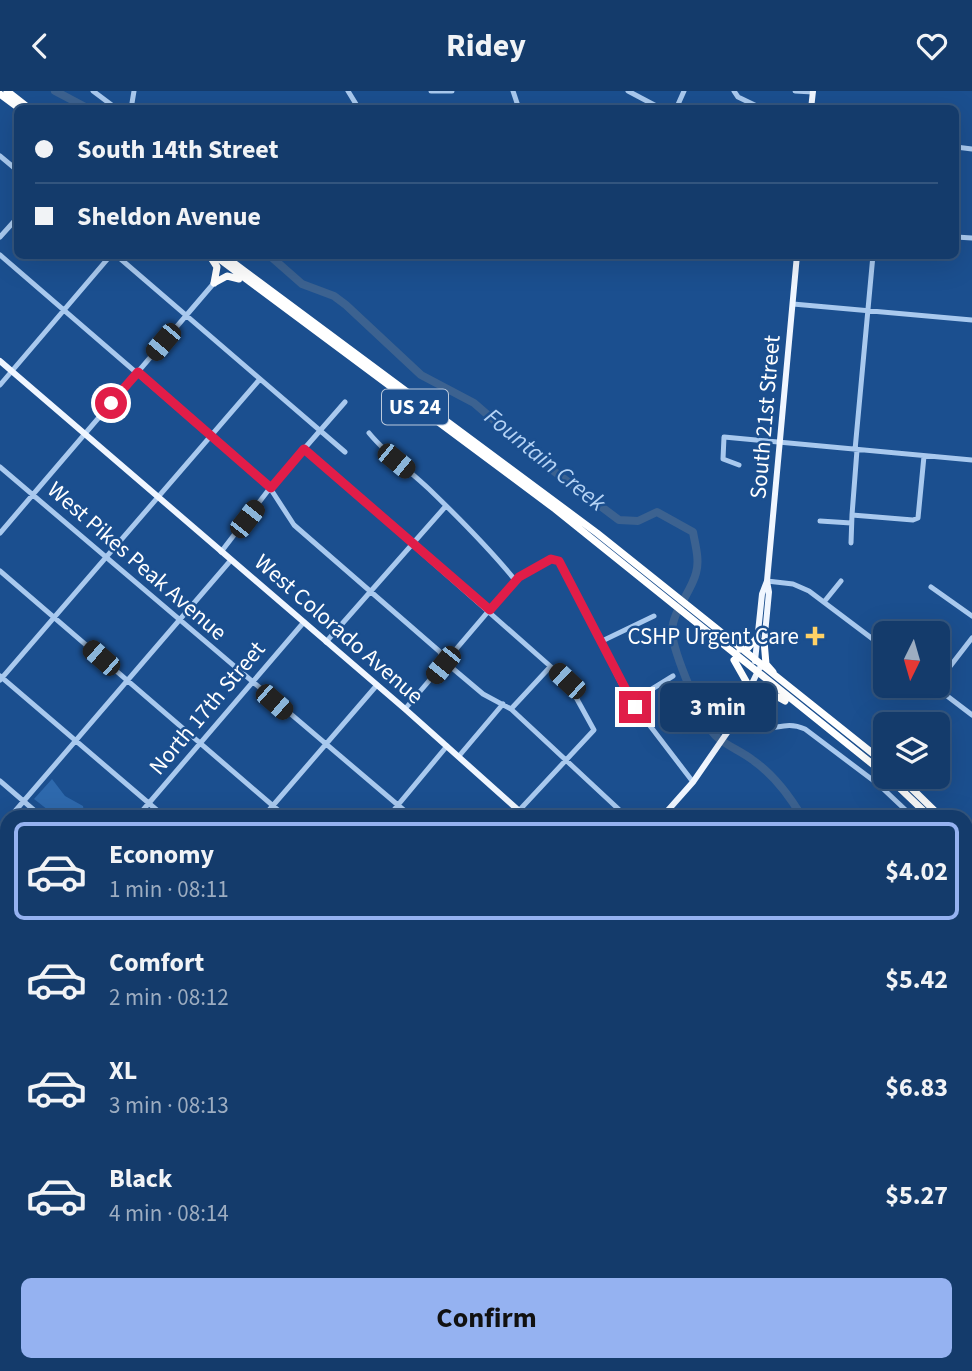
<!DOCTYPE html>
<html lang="en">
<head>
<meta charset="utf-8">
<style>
  :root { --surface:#143b6b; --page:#214673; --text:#f1f3f6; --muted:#9dadc1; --line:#33557e; --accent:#95b2f1 }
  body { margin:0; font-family:"Source Sans 3",sans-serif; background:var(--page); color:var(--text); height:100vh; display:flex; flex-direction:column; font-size:26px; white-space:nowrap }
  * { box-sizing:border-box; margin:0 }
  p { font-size:23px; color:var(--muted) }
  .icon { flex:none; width:38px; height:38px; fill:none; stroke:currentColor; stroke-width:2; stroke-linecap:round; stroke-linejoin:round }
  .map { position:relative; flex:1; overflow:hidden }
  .side { position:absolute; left:0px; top:719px; width:973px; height:562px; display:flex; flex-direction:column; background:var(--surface); border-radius:21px 21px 0 0; box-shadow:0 7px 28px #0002,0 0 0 2px var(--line) }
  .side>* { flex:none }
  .hud { position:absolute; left:14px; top:14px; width:945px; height:154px; border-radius:10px; box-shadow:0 7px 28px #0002,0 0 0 2px var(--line); display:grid; align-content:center; height:154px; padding:0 21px; background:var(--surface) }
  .needle { width:46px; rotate:185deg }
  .fabs { position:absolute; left:873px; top:530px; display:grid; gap:14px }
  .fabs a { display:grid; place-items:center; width:77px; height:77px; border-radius:10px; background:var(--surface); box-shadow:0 7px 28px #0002,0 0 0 2px var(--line); font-size:35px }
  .end { position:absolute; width:32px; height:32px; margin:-16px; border:9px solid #e11d48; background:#fff; box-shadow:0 0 0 4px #fff }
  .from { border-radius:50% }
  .bubble { position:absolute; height:49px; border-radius:10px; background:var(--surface); box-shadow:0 7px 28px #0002,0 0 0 2px var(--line); font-size:23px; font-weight:700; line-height:49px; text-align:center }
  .car { position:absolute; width:21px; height:42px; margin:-21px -10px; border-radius:9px; box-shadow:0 0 5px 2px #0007; background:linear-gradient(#222 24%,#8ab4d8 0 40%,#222 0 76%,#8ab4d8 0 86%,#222 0) }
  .hud b { display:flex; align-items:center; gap:24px; height:66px; font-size:26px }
  .hud b+b { border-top:2px solid var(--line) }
  .hud i { width:18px; height:18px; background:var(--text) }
  ul { padding:12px 0 0; list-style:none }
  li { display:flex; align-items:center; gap:21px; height:98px; margin:0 14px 10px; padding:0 7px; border:4px solid transparent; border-radius:10px }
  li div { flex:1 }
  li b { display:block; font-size:26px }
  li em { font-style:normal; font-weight:700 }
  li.active { border-color:var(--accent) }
  li>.icon { width:63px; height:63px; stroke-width:1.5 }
  .cta { display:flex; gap:14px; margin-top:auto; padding:14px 21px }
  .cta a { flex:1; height:80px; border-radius:10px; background:var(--accent); color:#111; font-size:28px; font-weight:700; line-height:80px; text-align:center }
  header { display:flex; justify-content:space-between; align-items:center; height:91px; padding:0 21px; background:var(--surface); font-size:32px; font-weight:700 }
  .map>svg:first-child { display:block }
</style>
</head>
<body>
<header><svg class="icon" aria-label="back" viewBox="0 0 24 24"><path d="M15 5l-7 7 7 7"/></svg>Ridey<svg class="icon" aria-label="heart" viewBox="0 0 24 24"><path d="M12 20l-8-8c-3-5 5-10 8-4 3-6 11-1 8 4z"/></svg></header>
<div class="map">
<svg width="972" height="1280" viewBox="0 0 972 1280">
  <rect width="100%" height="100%" fill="#1b4f8f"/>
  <path fill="#2e69ad" d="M52,688l13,17 18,10 1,6 6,5h-33l-23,-18z
    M511,1274h82l-6,6h-69z"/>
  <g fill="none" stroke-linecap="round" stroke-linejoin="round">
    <path stroke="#3c6290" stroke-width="8" d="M55,0l34,18
      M269,164l33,29 32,12 12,9 75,70 53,28 69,60 76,57 19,1 19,-9 36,20c2,12 7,28 3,41 -5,20 -24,38 -24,59 1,19 31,94 46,106 11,9 25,14 36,23 21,15 35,34 48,56
      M966,863l6,3"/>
    <path stroke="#a9c9ee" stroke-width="5" d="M93,0l24,18
      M348,0l11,18
      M431,0h21
      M513,0l6,18
      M628,0l34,18
      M734,0l4,6 25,12
      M795,0l18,1
      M131,18l3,-18
      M676,18l8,-18
      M956,56l16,2
      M0,65l18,15
      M0,146l18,-20
      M956,146l16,1
      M0,164l270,233 24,37 145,126 12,16 32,27 28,15 116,108
      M116,164l229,197
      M793,213l179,16
      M0,294l111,-130
      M369,342c18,22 40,37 60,56 30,29 60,59 86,91
      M304,358l263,232 27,49 -81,87
      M855,359l18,-195
      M857,359l-5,65 61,5 5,-2 6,-62
      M739,374l-16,-6 1,-22 248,23
      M0,376l412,350
      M820,430l31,2
      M0,442l214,-250
      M851,452l1,-28
      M221,461l49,-64 75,-86
      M0,480l286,246
      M767,490l26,3 16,7 77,58
      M931,496l41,29
      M824,511l17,-21
      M326,551l119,-135
      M600,551l54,-26
      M0,585l165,141
      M0,589l260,-301
      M938,591l34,-44
      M934,595l38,29
      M631,611l42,-26
      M405,618l110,-129 36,-21 8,2 69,136 65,85
      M511,618l39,-42
      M736,628c34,22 42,-2 69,10l73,55 35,33
      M459,665l44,-52
      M0,690l42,36
      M10,726l221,-257
      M137,726l167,-195
      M263,726l114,-132
      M388,726l59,-71
      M0,738l7,-8
      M966,788l6,8
      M0,794l7,6
      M0,886l7,-8
      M0,899l7,6
      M966,912l6,4
      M966,954l6,6
      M0,1000l7,1
      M966,1038l6,-7
      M966,1043l6,6
      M966,1197l6,-7
      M0,1214l7,8
      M966,1224l6,6
      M226,1274l3,6
      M323,1274l6,6
      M367,1274l1,6
      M460,1274l7,6
      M837,1274l6,6
      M926,1274l6,6
      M18,1280l3,-6
      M159,1280v-6
      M310,1280l5,-6
      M415,1280l6,-6
      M443,1280l5,-6
      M591,1280l6,-6"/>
    <path stroke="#f0f6ff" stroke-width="6" d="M811,18l2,-18
      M0,270l405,348 121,108
      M764,554l5,-53 -2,-11
      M755,570l7,-67 5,-13 30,-326
      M662,726l31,-35 38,-55 28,-58
      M0,1066l7,1
      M966,1136l6,6
      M649,1274l7,6"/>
    <path stroke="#fff" stroke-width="7" d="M7,0l23,18
      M0,3l20,15
      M214,164l341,254 331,266
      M223,164l374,278 289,231
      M210,165l7,11 -3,16
      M214,192l13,-7 12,3
      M764,550l2,23 7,8
      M740,558l6,1 11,-12
      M734,569l13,23 -3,22
      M744,614l23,-14 18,10
      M888,686l42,40
      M900,686l41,40
      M966,755l6,7
      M966,768l6,8"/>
  </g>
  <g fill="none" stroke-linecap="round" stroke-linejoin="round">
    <path stroke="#e11d48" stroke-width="9" d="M111,312l27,-31 133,116 33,-39 186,161 29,-33 32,-18 8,2 76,146"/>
  </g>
  <path fill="#ffd166" stroke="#1b4f8f" stroke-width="2.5" d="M811.5 534.5h7v7h7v7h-7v7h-7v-7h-7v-7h7z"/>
  <g text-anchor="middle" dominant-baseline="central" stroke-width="5" stroke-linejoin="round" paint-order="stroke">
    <rect fill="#1b4f8f" stroke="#bbcadd" stroke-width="2" x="382" y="298.5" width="66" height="35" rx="5"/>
    <g font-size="21" font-weight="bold" fill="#fff">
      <text x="415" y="316">US 24</text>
    </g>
    <g font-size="23" fill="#fff" stroke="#1b4f8f">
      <text transform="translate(765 326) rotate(-85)">South 21st Street</text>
      <text transform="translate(137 470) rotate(41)">West Pikes Peak Avenue</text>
      <text transform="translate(339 538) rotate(41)">West Colorado Avenue</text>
      <text transform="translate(207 617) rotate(-50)">North 17th Street</text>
    </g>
    <g font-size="23" fill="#fff" stroke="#1b4f8f" text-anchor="end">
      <text x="799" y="545">CSHP Urgent Care</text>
    </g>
    <g font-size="24" font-style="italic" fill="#b5d3f5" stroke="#1b4f8f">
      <text transform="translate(545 369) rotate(39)">Fountain Creek</text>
    </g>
  </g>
</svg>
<div class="fabs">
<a><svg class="needle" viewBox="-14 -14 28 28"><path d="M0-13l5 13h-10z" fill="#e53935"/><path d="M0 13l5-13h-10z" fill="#9dadc1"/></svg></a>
<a><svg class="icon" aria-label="layers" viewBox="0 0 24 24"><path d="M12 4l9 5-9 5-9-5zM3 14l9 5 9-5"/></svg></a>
</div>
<i class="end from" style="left:111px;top:312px"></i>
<i class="end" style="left:635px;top:616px"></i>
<div class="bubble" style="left:660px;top:592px;width:116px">3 min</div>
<i class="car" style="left:163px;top:251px;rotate:220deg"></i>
<i class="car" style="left:396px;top:370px;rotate:129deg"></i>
<i class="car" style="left:247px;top:428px;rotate:38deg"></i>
<i class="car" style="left:101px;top:567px;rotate:311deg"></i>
<i class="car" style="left:443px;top:574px;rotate:219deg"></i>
<i class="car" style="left:567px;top:590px;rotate:313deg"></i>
<i class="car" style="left:274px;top:611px;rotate:131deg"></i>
<div class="hud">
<b><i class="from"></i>South 14th Street</b>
<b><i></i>Sheldon Avenue</b>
</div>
<section class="side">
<ul>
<li class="active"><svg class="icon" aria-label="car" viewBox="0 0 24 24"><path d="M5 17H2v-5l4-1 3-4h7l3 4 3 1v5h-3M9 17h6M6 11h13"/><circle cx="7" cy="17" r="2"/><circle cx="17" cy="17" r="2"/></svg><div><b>Economy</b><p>1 min · 08:11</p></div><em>$4.02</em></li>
<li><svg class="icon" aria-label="car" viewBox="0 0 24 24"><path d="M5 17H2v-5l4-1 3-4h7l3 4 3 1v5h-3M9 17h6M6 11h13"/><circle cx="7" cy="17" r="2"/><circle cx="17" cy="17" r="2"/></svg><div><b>Comfort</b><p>2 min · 08:12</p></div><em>$5.42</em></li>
<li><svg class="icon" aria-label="car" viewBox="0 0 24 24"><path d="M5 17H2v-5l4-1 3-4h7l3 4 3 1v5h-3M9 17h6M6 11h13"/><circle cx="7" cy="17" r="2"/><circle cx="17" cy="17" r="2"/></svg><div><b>XL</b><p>3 min · 08:13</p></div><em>$6.83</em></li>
<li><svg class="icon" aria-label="car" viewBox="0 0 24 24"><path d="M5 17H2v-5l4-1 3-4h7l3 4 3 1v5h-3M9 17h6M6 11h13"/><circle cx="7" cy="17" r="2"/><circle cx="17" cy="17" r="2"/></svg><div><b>Black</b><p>4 min · 08:14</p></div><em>$5.27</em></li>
</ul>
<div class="cta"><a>Confirm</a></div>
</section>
</div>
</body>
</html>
